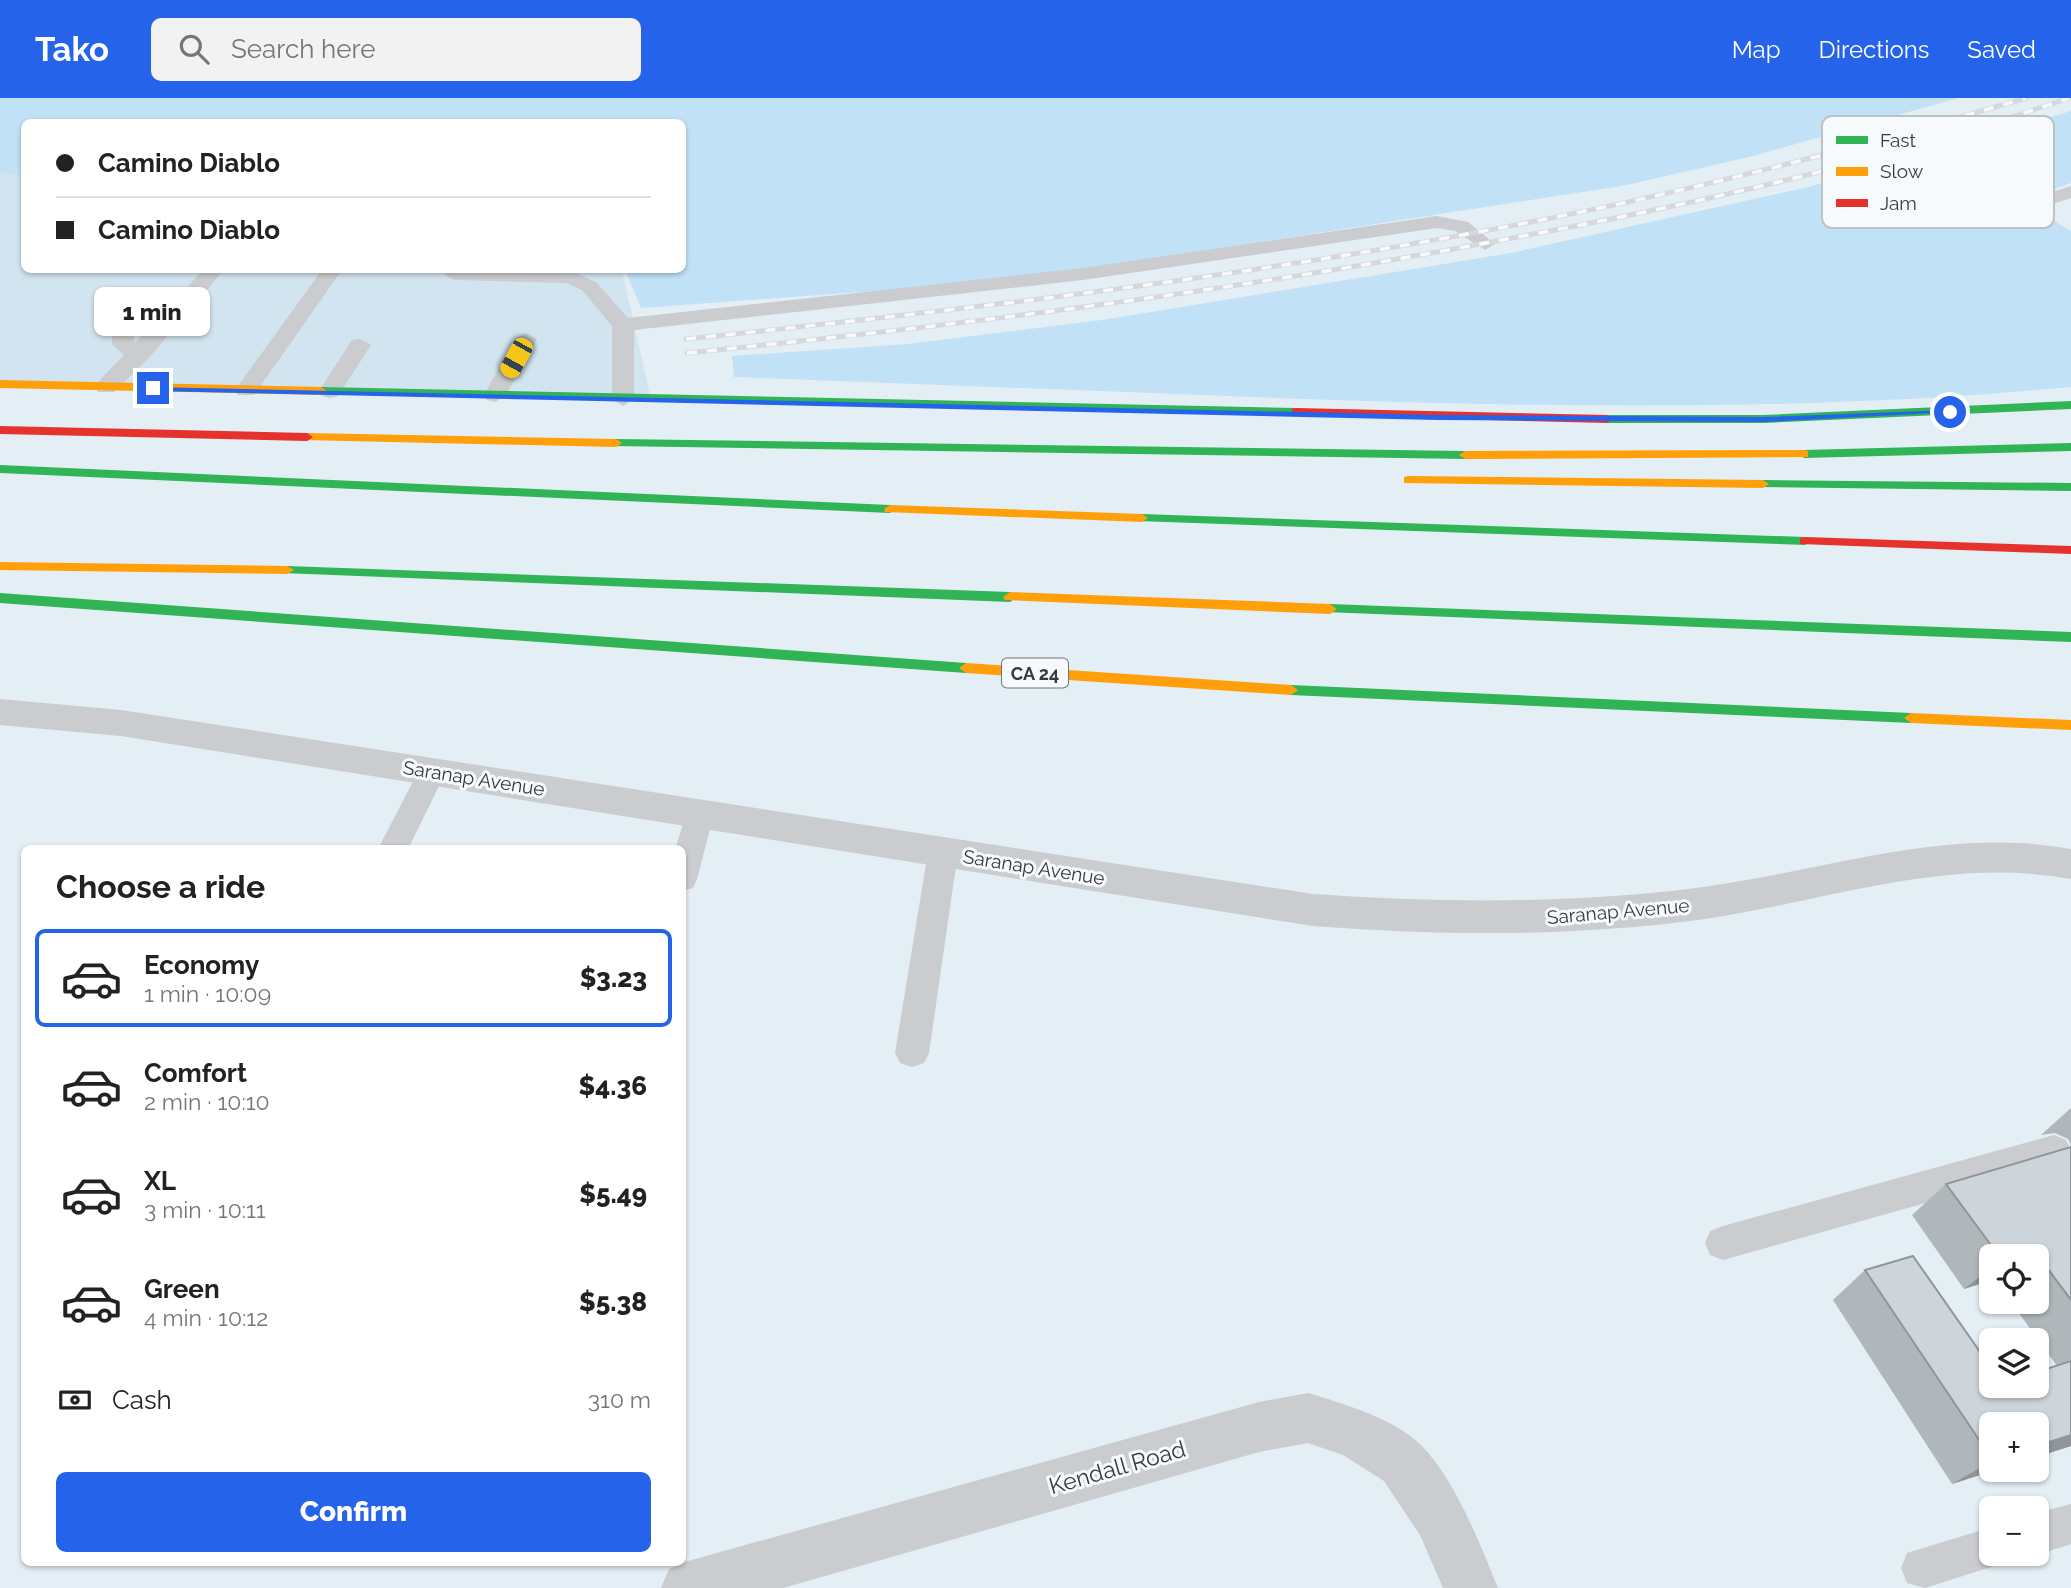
<!DOCTYPE html>
<html lang="en">
<head>
<meta charset="utf-8">
<style>
  :root { --surface:#fff; --page:#f2f2f2; --text:#222; --muted:#767676; --line:#e0e0e0; --accent:#2563eb }
  body { margin:0; font-family:Raleway,sans-serif; background:var(--page); color:var(--text); height:100vh; display:flex; flex-direction:column; font-size:26px; white-space:nowrap }
  * { box-sizing:border-box; margin:0 }
  p { font-size:23px; color:var(--muted) }
  .icon { flex:none; width:38px; height:38px; fill:none; stroke:currentColor; stroke-width:2; stroke-linecap:round; stroke-linejoin:round }
  .map { position:relative; flex:1; overflow:hidden }
  .details { position:absolute; left:21px; top:747px; width:665px; height:721px; display:flex; flex-direction:column; background:var(--surface); border-radius:10px; box-shadow:0 2px 5px #0004 }
  .details>* { flex:none }
  .top-card { position:absolute; left:21px; top:21px; width:665px; height:154px; border-radius:10px; box-shadow:0 2px 5px #0004; display:grid; align-content:center; height:154px; padding:0 35px; background:var(--surface) }
  .fabs { position:absolute; left:1979px; top:1146px; display:grid; gap:14px }
  .fabs a { display:grid; place-items:center; width:70px; height:70px; border-radius:10px; background:var(--surface); box-shadow:0 2px 5px #0004; font-size:35px }
  .end { position:absolute; width:32px; height:32px; margin:-16px; border:9px solid #2563eb; background:#fff; box-shadow:0 0 0 4px #fff }
  .from { border-radius:50% }
  .bubble { position:absolute; height:49px; border-radius:10px; background:var(--surface); box-shadow:0 2px 5px #0004; font-size:23px; font-weight:800; line-height:49px; text-align:center }
  .car { position:absolute; width:21px; height:42px; margin:-21px -10px; border-radius:9px; box-shadow:0 0 5px 2px #0007; background:linear-gradient(#f5c518 24%,#345 0 40%,#f5c518 0 76%,#345 0 86%,#f5c518 0) }
  .top-card b { display:flex; align-items:center; gap:24px; height:66px; font-size:26px }
  .top-card b+b { border-top:2px solid var(--line) }
  .top-card i { width:18px; height:18px; background:var(--text) }
  ul { padding:0; list-style:none }
  li { display:flex; align-items:center; gap:21px; height:98px; margin:0 14px 10px; padding:0 21px; border:4px solid transparent; border-radius:10px }
  li div { flex:1 }
  li b { display:block; font-size:26px }
  li em { font-style:normal; font-weight:800 }
  li.current { border-color:var(--accent) }
  li>.icon { width:63px; height:63px; stroke-width:1.5 }
  h2 { padding:0 35px; font-size:32px; line-height:84px }
  .pay { display:flex; align-items:center; gap:18px; height:77px; padding:0 35px; font-size:26px }
  .pay p { margin-inline-start:auto }
  .primary-button { display:flex; gap:14px; margin-top:auto; padding:14px 35px }
  .primary-button a { flex:1; height:80px; border-radius:10px; background:var(--accent); color:#fff; font-size:28px; font-weight:800; line-height:80px; text-align:center }
  header { display:flex; align-items:center; gap:42px; box-sizing:border-box; height:98px; padding:0 35px; background:var(--accent); color:#fff }
  header strong { font-size:33px }
  nav { display:flex; gap:38px; margin-inline-start:auto; font-size:24px }
  .search { width:490px; height:63px; background:var(--page); display:flex; align-items:center; gap:18px; box-sizing:border-box; padding:0 24px; border-radius:10px; color:var(--muted); font-size:26px }
  .map>svg:first-child { display:block }
</style>
</head>
<body>
<header>
<strong>Tako</strong>
<div class="search"><svg class="icon" aria-label="search" viewBox="0 0 24 24"><circle cx="10" cy="10" r="6"/><path d="M15 15l6 6"/></svg>Search here</div>
<nav><a>Map</a><a>Directions</a><a>Saved</a></nav>
</header>
<div class="map">
<svg width="2071" height="1490" viewBox="0 0 2071 1490">
  <rect width="100%" height="100%" fill="#e4eef5"/>
  <path fill="#d1e4f0" d="M0,74l24,5v93h598l29,130 -651,-16z"/>
  <path fill="#c1e1f6" d="M0,0h1958l-205,58 -131,30 -551,85 -184,19 -246,18 -16,-38h57v-148h-658v55l-24,-5z
    M2071,13v72l-50,18 50,30v156c-272,26 -547,20 -819,10 -173,-7 -345,-13 -518,-20l-2,-21 176,-12 194,-24 409,-67 297,-66 137,-37z"/>
  <g fill="none" stroke-linecap="round" stroke-linejoin="round">
    <path fill="#caccd0" fill-rule="evenodd" d="M2071,88v12l-34,11 -10,-6 3,-4z
      M1437,118l31,6 27,22 -10,6 -30,-19 -18,-3 -354,52 -449,50v69l-11,7 -11,-7v-73l-30,-36 -16,-7 -112,-3 -10,-6 3,-4 129,3 20,9 32,36 455,-50z
      M203,172h21l-77,90 -33,32h-16l-3,-5 3,-5 26,-27 -12,-11v-19l3,-5h16l4,23z
      M322,172h20l-88,125h-16l-3,-5z
      M526,235l11,6 -31,56 -11,7 -8,-2 -3,-5 31,-56z
      M360,241l11,6 -33,51 -8,2 -8,-2 -3,-5 33,-51z
      M432,663l10,3 4,8 -38,77h-30l44,-85z
      M699,705l10,3 5,8 -17,65 -4,9 -11,3v-42h-7l14,-43z
      M943,742l11,4 4,8 -29,201 -5,10 -12,4 -12,-4 -5,-10 33,-201 4,-8z
      M2054,1037l12,5 5,10 -5,12 -12,5 -331,93 -13,-5 -5,-12 5,-12 13,-5z
      M2071,1406v40l-34,11 -1,-1 1,-41z
      M1992,1429v27h18l-3,8 -82,26 -18,-5 -6,-15 6,-15z"/>
    <path fill="#caccd0" fill-rule="evenodd" d="M0,601l121,11 1192,184c131,9 261,10 391,-7 124,-17 242,-61 367,-38v30c-125,-23 -243,22 -366,40 -131,18 -261,17 -392,7l-1192,-190 -121,-11z
      M1308,1295c36,11 85,25 113,52 34,34 59,99 77,143h-55l-23,-53 -36,-54 -41,-26 -35,-12 -49,9 -476,136h-122l8,-19 19,-8 571,-159z"/>
    <path fill="#30b455" fill-rule="evenodd" d="M321,289l975,21 6,4 -6,4 -979,-22v-6z
      M2071,303v8l-307,14h-157l-6,-4 6,-4h157z
      M616,341l849,12 6,4 -6,4 -853,-13 -2,-3z
      M2071,345v8l-267,7 -6,-4 6,-4z
      M0,367l890,40 6,4 -6,4 -890,-40z
      M1763,382l308,3v8l-312,-4v-6z
      M1142,416l663,23 7,4 -7,4 -668,-24 -1,-3z
      M287,468l723,26 7,5 -7,5 -728,-29 -2,-3z
      M0,495l966,70 7,5 -7,5 -966,-70z
      M1330,506l741,28v10l-746,-30 -2,-3z
      M1291,587l620,28 7,5 -7,5 -620,-28 -7,-5z"/>
    <path fill="#ff9f0a" fill-rule="evenodd" d="M0,282l321,7 6,4 -6,4 -321,-7z
      M307,335l309,6 6,4 -6,4 -313,-7 -2,-3z
      M1804,352l4,1v6l-343,2 -6,-4 6,-4z
      M1408,378l355,4 6,4 -6,4 -359,-5v-6z
      M890,407l252,9 6,4 -6,4 -257,-10 -1,-3z
      M0,464l287,4 7,4 -7,4 -287,-4z
      M1010,494l320,12 7,5 -7,5 -325,-14 -2,-3z
      M966,565l325,22 7,5 -7,5 -325,-22 -7,-5z
      M1911,615l160,7v10l-160,-7 -7,-5z"/>
    <path fill="#e5322d" fill-rule="evenodd" d="M1296,310l311,7 6,4 -6,4 -315,-8v-6z
      M0,328l307,7 6,4 -6,4 -307,-7z
      M1805,439l266,9v8l-271,-10v-6z"/>
    <defs>
      <path id="rail" d="M686,241c286,-30 572,-63 855,-119 164,-32 325,-75 485,-122
        M687,255c275,-28 548,-62 820,-114 190,-35 379,-78 562,-141"/>
    </defs>
    <use href="#rail" stroke="#d6d9db" stroke-width="5"/>
    <use href="#rail" stroke="#f7fafd" stroke-width="3.5" stroke-dasharray="10" stroke-linecap="butt"/>
  </g>
  <path fill="#b0b7bb" d="M2071,1010v37l-3,-6 -13,-6 -14,2z
    M2071,1049v299l-34,11v-33h-45v46l-40,14 -119,-184 32,-30 127,116h45l20,-20 -46,-64h26v-46h-45v24l-28,9 -52,-74 34,-31z"/>
  <path fill="#909599" d="M2033,1151l-9,7h-14z
    M1992,1169v13l-28,9z
    M2071,1337v11l-34,11v-11z
    M1992,1363v9h4l-44,14z"/>
  <path fill="#cdd5da" stroke="#909599" stroke-width="2" d="M2071,1049v153l-38,-51 -23,7h-11l-53,-72z
    M1913,1158l79,113v17h45v-14l34,-11v74l-34,11v-22h-45v35l-127,-189z"/>
  <path fill="#2563eb" d="M150,289l1288,28 326,2 186,-7 4,2 -190,10 -326,-2 -1285,-29z"/>
  <g text-anchor="middle" dominant-baseline="central" stroke-width="6" stroke-linejoin="round" paint-order="stroke">
    <rect fill="#f7fafd" stroke="#6e7479" stroke-width="2" x="1002" y="560.5" width="66" height="29" rx="5"/>
    <g font-size="18" font-weight="bold" fill="#343b40">
      <text x="1035" y="575">CA 24</text>
    </g>
    <g font-size="19" fill="#343b40" stroke="#f7fafd">
      <text transform="translate(474 680) rotate(9)">Saranap Avenue</text>
      <text transform="translate(1034 769) rotate(9)">Saranap Avenue</text>
      <text transform="translate(1618 813) rotate(-5)">Saranap Avenue</text>
    </g>
    <g font-size="23" fill="#343b40" stroke="#f7fafd">
      <text transform="translate(1117 1369) rotate(-16)">Kendall Road</text>
    </g>
  </g>
  <rect x="1822" y="18" width="232" height="112" rx="10" fill="#f7fafd" stroke="#bcc1c4" stroke-width="2"/>
  <rect x="1836" y="38" width="32" height="8" fill="#30b455"/>
  <rect x="1836" y="69" width="32" height="9" fill="#ff9f0a"/>
  <rect x="1836" y="101" width="32" height="8" fill="#e5322d"/>
  <g font-size="19" fill="#343b40">
    <text x="1880" y="49">Fast</text>
    <text x="1880" y="80">Slow</text>
    <text x="1880" y="112">Jam</text>
  </g>
</svg>
<div class="fabs">
<a><svg class="icon" aria-label="locate" viewBox="0 0 24 24"><circle cx="12" cy="12" r="6"/><path d="M12 2v4M12 18v4M2 12h4M18 12h4"/></svg></a>
<a><svg class="icon" aria-label="layers" viewBox="0 0 24 24"><path d="M12 4l9 5-9 5-9-5zM3 14l9 5 9-5"/></svg></a>
<a>+</a>
<a>−</a>
</div>
<i class="end from" style="left:1950px;top:314px"></i>
<i class="end" style="left:153px;top:290px"></i>
<div class="bubble" style="left:94px;top:189px;width:116px">1 min</div>
<i class="car" style="left:516px;top:260px;rotate:209deg"></i>
<div class="top-card">
<b><i class="from"></i>Camino Diablo</b>
<b><i></i>Camino Diablo</b>
</div>
<section class="details">
<h2>Choose a ride</h2>
<ul>
<li class="current"><svg class="icon" aria-label="car" viewBox="0 0 24 24"><path d="M5 17H2v-5l4-1 3-4h7l3 4 3 1v5h-3M9 17h6M6 11h13"/><circle cx="7" cy="17" r="2"/><circle cx="17" cy="17" r="2"/></svg><div><b>Economy</b><p>1 min · 10:09</p></div><em>$3.23</em></li>
<li><svg class="icon" aria-label="car" viewBox="0 0 24 24"><path d="M5 17H2v-5l4-1 3-4h7l3 4 3 1v5h-3M9 17h6M6 11h13"/><circle cx="7" cy="17" r="2"/><circle cx="17" cy="17" r="2"/></svg><div><b>Comfort</b><p>2 min · 10:10</p></div><em>$4.36</em></li>
<li><svg class="icon" aria-label="car" viewBox="0 0 24 24"><path d="M5 17H2v-5l4-1 3-4h7l3 4 3 1v5h-3M9 17h6M6 11h13"/><circle cx="7" cy="17" r="2"/><circle cx="17" cy="17" r="2"/></svg><div><b>XL</b><p>3 min · 10:11</p></div><em>$5.49</em></li>
<li><svg class="icon" aria-label="car" viewBox="0 0 24 24"><path d="M5 17H2v-5l4-1 3-4h7l3 4 3 1v5h-3M9 17h6M6 11h13"/><circle cx="7" cy="17" r="2"/><circle cx="17" cy="17" r="2"/></svg><div><b>Green</b><p>4 min · 10:12</p></div><em>$5.38</em></li>
</ul>
<div class="pay"><svg class="icon" aria-label="cash" viewBox="0 0 24 24"><path d="M3 7h18v10H3z"/><circle cx="12" cy="12" r="2"/></svg>Cash<p>310 m</p></div>
<div class="primary-button"><a>Confirm</a></div>
</section>
</div>
</body>
</html>
